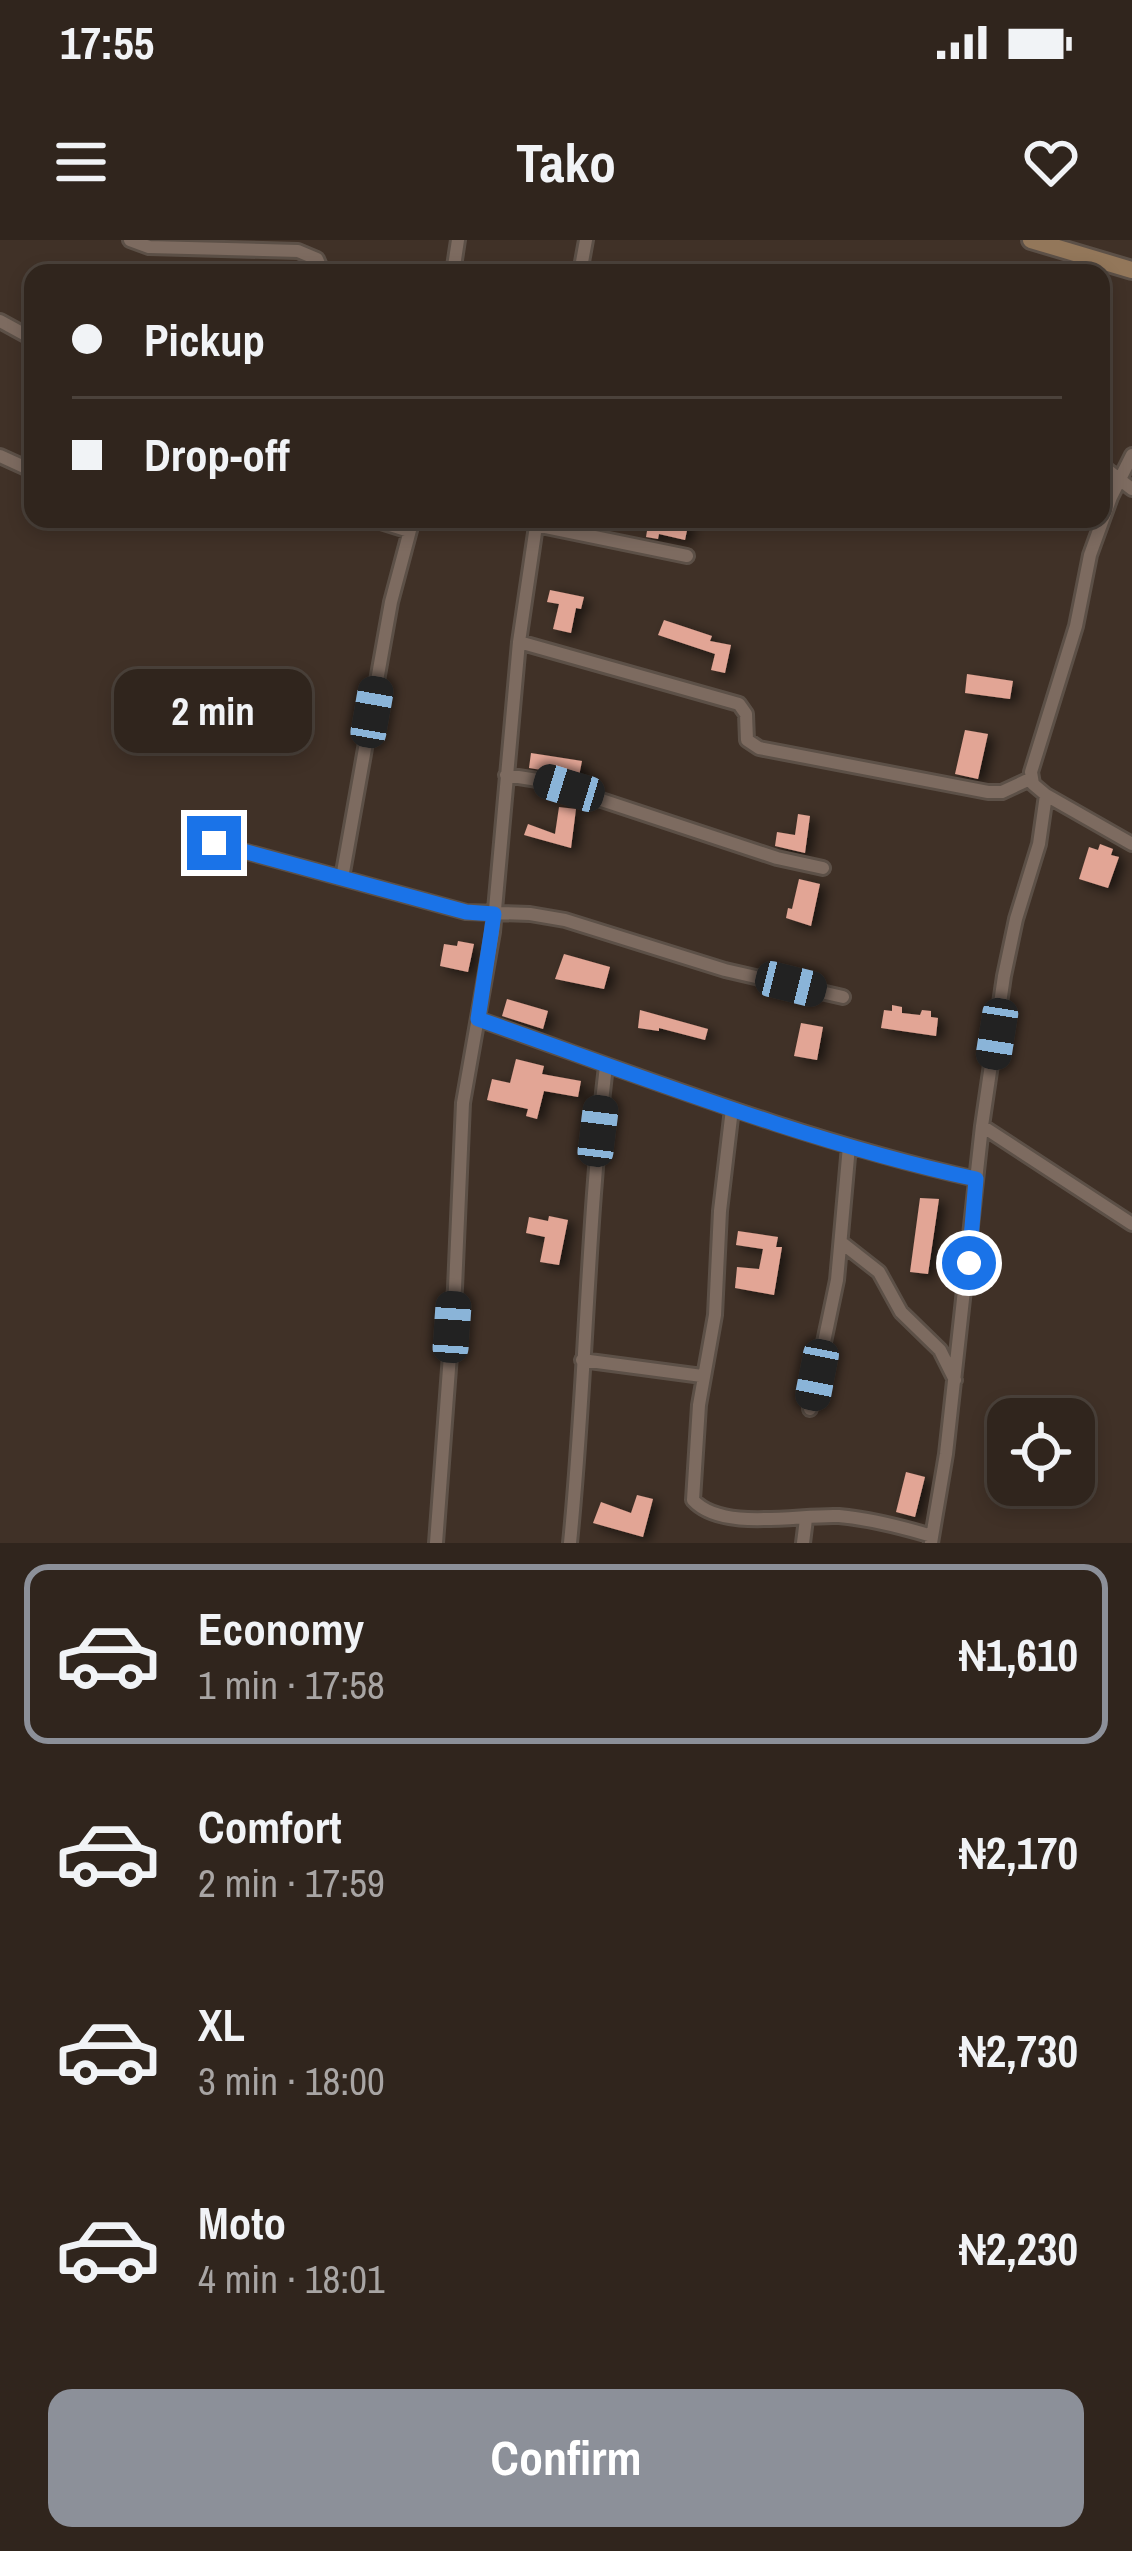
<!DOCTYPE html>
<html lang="en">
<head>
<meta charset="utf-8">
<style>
  :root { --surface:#30251d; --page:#382d26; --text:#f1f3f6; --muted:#a8a5a4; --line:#4b423b; --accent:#8c9099 }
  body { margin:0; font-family:"Archivo Narrow",sans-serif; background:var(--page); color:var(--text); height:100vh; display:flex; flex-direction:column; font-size:45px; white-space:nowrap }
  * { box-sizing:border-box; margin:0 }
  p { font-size:39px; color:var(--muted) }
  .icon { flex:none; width:66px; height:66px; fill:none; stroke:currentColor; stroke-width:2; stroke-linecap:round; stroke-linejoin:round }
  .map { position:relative; height:1303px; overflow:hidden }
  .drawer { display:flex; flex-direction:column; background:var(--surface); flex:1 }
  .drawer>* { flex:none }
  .hud { position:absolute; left:24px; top:24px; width:1086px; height:264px; border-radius:24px; box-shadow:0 6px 18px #0003,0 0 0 3px var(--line); display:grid; align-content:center; height:264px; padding:0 48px; background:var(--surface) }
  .buttons { position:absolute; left:987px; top:1158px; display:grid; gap:24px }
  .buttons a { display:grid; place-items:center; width:108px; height:108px; border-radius:24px; background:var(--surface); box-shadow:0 6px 18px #0003,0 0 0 3px var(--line); font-size:60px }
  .end { position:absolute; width:54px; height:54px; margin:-27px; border:15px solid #1a73e8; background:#fff; box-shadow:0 0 0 6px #fff }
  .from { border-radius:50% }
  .bubble { position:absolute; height:84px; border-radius:24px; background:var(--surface); box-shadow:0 6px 18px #0003,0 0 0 3px var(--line); font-size:39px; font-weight:800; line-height:84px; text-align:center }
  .car { position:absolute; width:36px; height:72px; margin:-36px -18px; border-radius:15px; box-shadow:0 0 9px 3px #0007; background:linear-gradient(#222 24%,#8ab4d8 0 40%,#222 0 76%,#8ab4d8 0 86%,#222 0) }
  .hud b { display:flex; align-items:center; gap:42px; height:114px; font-size:45px }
  .hud b+b { border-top:3px solid var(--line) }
  .hud i { width:30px; height:30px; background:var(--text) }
  ul { padding:21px 0 0; list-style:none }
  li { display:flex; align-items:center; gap:36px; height:180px; margin:0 24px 18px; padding:0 24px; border:6px solid transparent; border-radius:24px }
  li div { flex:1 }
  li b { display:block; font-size:45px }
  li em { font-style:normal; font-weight:800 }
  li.current { border-color:var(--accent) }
  li>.icon { width:108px; height:108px; stroke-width:1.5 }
  .primary-button { display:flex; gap:24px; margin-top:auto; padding:24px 48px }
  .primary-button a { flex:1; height:138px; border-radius:24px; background:var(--accent); color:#fff; font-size:48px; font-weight:800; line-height:138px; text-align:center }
  .status { display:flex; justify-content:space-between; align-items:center; height:84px; padding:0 60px; background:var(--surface); direction:ltr }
  .status svg { height:33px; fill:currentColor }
  header { display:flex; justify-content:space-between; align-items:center; height:156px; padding:0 48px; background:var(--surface); font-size:54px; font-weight:800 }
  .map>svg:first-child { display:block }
</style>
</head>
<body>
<div class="status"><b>17:55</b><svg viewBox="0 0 49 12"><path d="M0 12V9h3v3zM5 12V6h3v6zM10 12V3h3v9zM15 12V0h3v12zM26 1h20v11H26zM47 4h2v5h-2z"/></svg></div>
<header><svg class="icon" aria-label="menu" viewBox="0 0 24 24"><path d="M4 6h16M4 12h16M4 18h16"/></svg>Tako<svg class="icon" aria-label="heart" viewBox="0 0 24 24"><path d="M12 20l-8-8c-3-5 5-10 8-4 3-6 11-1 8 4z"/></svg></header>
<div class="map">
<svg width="1132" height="1303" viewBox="0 0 1132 1303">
  <defs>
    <filter id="shadow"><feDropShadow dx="6" dy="4" stdDeviation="6" flood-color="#0009"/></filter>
  </defs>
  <rect width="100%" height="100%" fill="#403127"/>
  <path fill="#e2a595" filter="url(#shadow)" d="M649,279l40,2 -4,19 -26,-6 -1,5 -12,-2z
    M550,350l34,7 -3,12 -5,-1 -5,25 -18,-4 6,-25 -12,-2z
    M664,380l48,16 -2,5 21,4 -6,28 -14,-3 4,-16 -57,-19z
    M967,434l46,7 -3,18 -45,-6z
    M965,490l23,4 -10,45 -23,-5z
    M531,513l51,8 -3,15 -50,-8z
    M559,567l17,2 -5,39 -47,-13 4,-11 27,10z
    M798,574l12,2 -5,37 -30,-7 2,-14 18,3z
    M1100,604l13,5 -2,6 8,2 -11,31 -29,-9 10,-32 9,3z
    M799,639l21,5 -9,42 -25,-8 2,-10 4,1z
    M458,701l16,3 -6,28 -28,-6 4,-22 13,2z
    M564,714l46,13 -6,22 -49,-10z
    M507,759l41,12 -5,18 -41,-13z
    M892,765l10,2v6l18,2 2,-5 9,1v6l7,1 -2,18 -55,-8 3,-18 8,1z
    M640,770l68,19 -3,11 -46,-12v3l-21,-3z
    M801,783l22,4 -6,33 -23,-4z
    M516,819l28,7 -2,8 39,7 -3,16 -34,-6 -7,28 -11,-3 2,-7 -41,-9 5,-21 18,4z
    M920,958l19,1 -11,75 -18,-2z
    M549,976l19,4 -9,45 -19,-3 5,-25 -19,-4 3,-16 19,4z
    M738,991l40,6 -2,10h6l-8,48 -39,-7 2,-21 22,2 4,-20 -27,-4z
    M906,1232l19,5 -10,40 -19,-5z
    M637,1255l16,4 -10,38 -50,-14 8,-21 30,11z"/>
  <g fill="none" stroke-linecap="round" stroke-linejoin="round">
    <defs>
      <path id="street" d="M130,0l19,7 149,4 19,8 6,14
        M453,33l5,-33
        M580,33l6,-33
        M0,81l33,18
        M1132,215l-21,42 -21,58 -14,71 -45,146 2,12 13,11 86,49
        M0,216l33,15
        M1101,225l31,24
        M371,279l38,12
        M536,285l151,31
        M519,402l220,62 7,10 1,26 12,8 229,44h14l30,-14
        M506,535l38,6 233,77 46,10
        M214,603l252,69 64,2 35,6 160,50 118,27
        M342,638l49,-276 22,-83
        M478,779c165,58 328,122 498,160
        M732,869l-12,102 -5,104 -16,90 -6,95c29,32 106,14 146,16 32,3 63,11 93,20
        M982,886l150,98
        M842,1003l37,29 22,40 39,38 15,30
        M582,1120l120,16
        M810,1169l27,-129 12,-134
        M436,1303l19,-255 8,-185 30,-171 26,-290 18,-123
        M570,1303c16,-159 17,-318 36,-477
        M803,1303l3,-24
        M931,1303l15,-89 36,-328 22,-150 12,-57 23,-75 7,-49"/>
      <path id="secondary" d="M1031,0l101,30"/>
    </defs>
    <use href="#street" stroke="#5c5047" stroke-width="18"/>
    <use href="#secondary" stroke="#5c5047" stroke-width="22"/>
    <use href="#street" stroke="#7d6b60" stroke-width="12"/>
    <use href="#secondary" stroke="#93775a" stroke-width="16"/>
  </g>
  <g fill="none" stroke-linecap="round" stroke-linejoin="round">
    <path stroke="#1a73e8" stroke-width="15" d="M214,603l252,69 28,2 -16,105c165,58 328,123 498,160l-7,84"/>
  </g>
</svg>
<div class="buttons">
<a><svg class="icon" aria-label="locate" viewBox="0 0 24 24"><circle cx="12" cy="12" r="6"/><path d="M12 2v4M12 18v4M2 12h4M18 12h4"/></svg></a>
</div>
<i class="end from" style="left:969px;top:1023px"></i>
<i class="end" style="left:214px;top:603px"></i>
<div class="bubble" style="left:114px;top:429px;width:198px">2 min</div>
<i class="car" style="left:372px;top:472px;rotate:10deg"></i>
<i class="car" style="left:569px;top:548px;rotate:287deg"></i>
<i class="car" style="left:791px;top:744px;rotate:104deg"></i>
<i class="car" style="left:997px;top:794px;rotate:189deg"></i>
<i class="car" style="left:598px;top:891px;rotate:7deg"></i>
<i class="car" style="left:452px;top:1087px;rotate:4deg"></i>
<i class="car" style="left:817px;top:1135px;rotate:191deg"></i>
<div class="hud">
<b><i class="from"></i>Pickup</b>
<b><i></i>Drop-off</b>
</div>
</div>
<section class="drawer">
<ul>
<li class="current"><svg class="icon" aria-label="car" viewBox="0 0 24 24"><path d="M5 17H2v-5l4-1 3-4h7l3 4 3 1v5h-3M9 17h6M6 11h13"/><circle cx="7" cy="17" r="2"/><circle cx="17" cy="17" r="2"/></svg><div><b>Economy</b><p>1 min · 17:58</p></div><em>₦1,610</em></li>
<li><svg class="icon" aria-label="car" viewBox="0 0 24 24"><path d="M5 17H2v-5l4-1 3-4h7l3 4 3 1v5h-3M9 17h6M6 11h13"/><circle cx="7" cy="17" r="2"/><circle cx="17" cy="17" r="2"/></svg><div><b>Comfort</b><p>2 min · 17:59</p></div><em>₦2,170</em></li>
<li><svg class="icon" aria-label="car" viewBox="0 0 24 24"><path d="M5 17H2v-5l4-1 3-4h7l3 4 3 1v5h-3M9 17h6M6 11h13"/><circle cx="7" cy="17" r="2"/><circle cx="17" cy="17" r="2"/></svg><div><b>XL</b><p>3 min · 18:00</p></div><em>₦2,730</em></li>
<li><svg class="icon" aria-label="car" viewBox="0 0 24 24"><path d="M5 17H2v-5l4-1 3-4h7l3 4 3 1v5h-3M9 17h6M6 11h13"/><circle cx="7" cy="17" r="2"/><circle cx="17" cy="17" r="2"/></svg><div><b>Moto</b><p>4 min · 18:01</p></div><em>₦2,230</em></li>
</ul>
<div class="primary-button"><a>Confirm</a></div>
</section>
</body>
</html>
